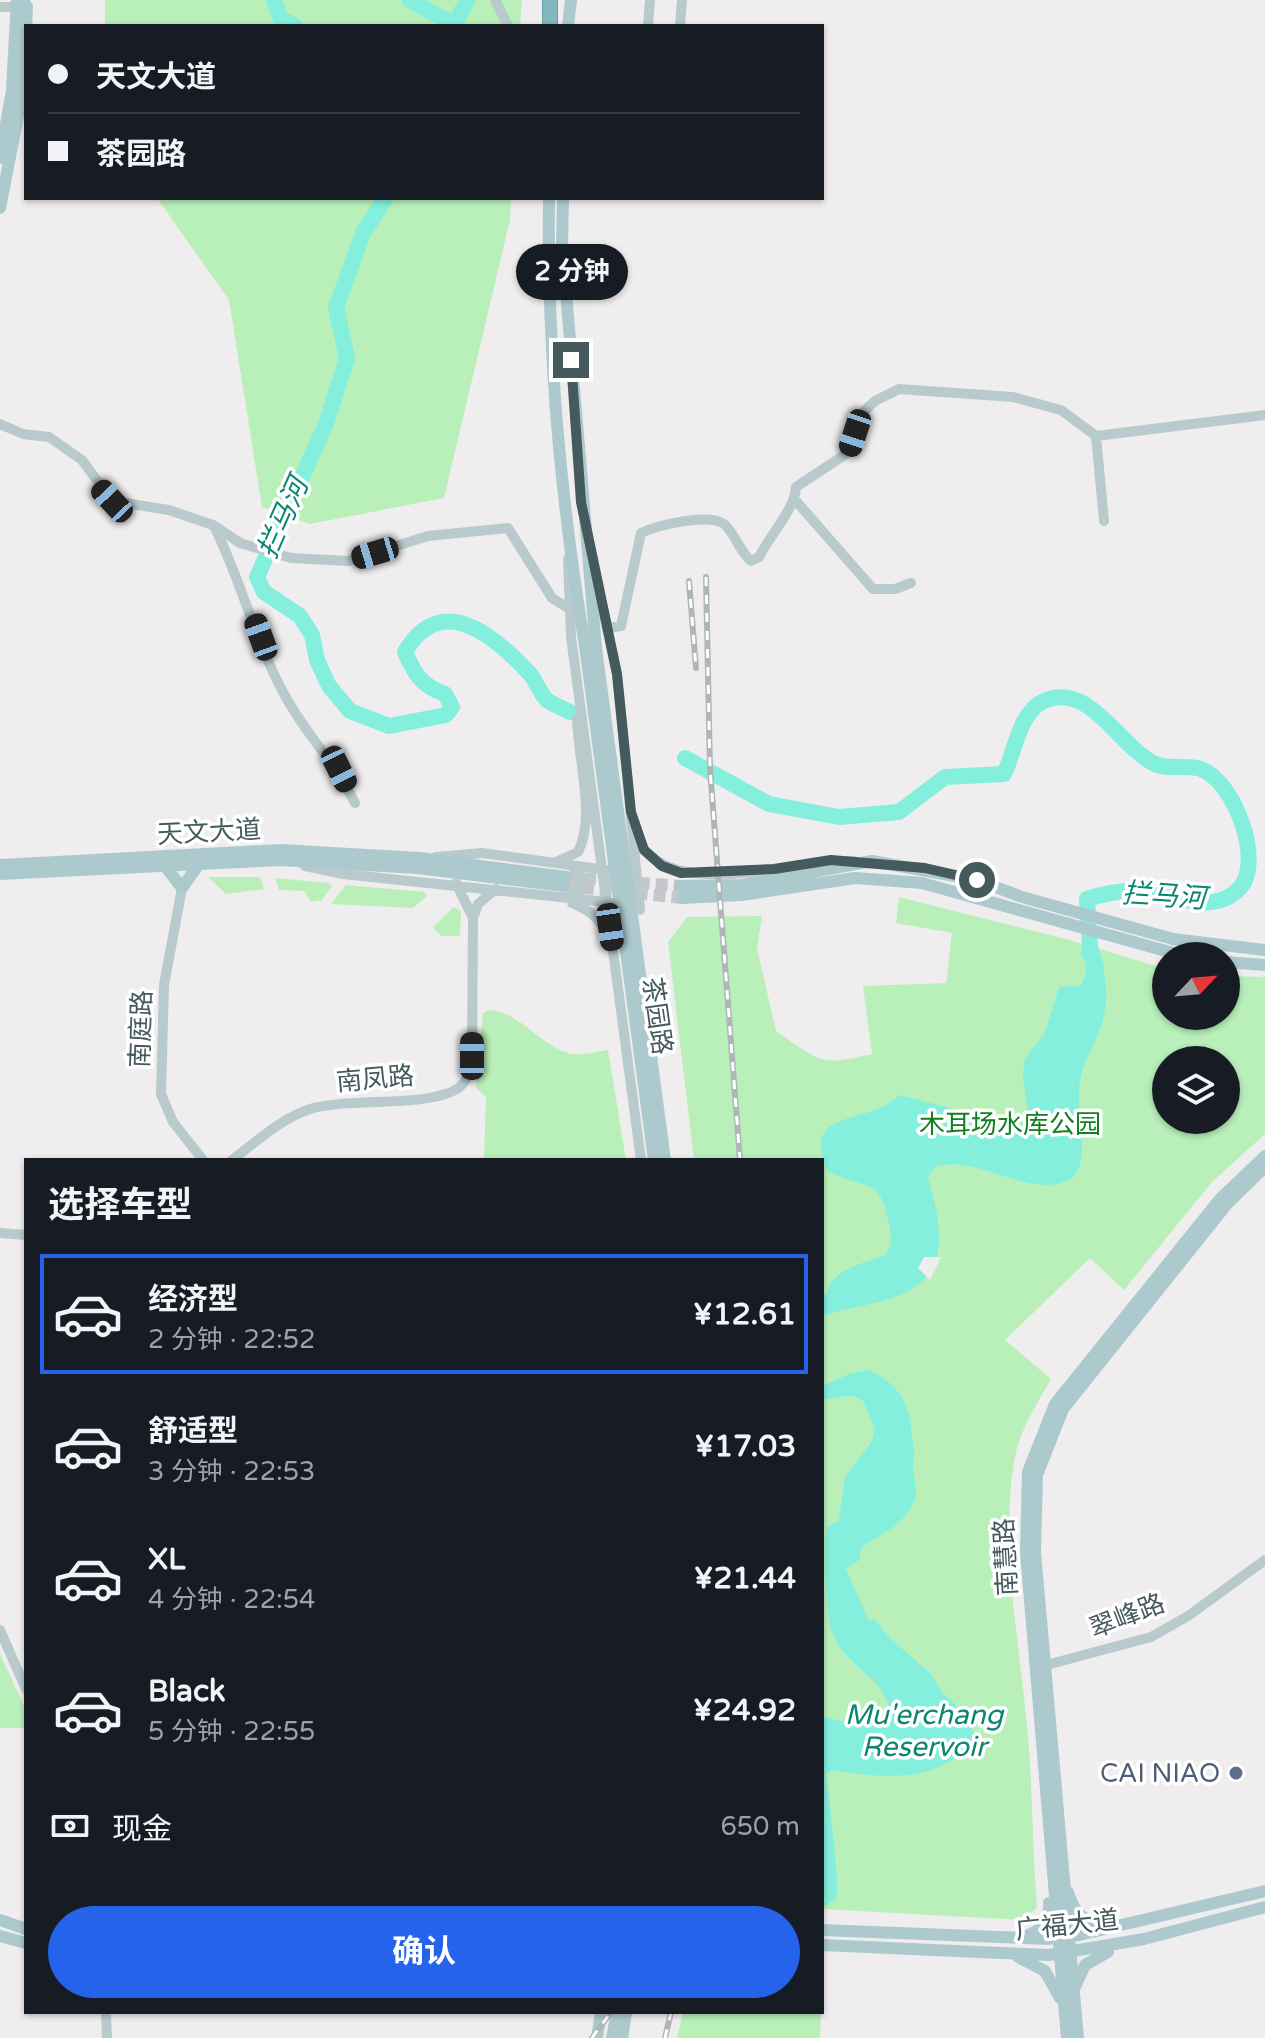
<!DOCTYPE html>
<html lang="zh">
<head>
<meta charset="utf-8">
<style>
  :root { --surface:#171b24; --page:#242831; --text:#f1f3f6; --muted:#9ea1a6; --line:#363941; --accent:#2563eb }
  body { margin:0; font-family:"Varela Round","Noto Sans SC",sans-serif; background:var(--page); color:var(--text); height:100vh; display:flex; flex-direction:column; font-size:30px; white-space:nowrap }
  * { box-sizing:border-box; margin:0 }
  p { font-size:26px; color:var(--muted) }
  .icon { flex:none; width:44px; height:44px; fill:none; stroke:currentColor; stroke-width:2; stroke-linecap:round; stroke-linejoin:round }
  .map { position:relative; flex:1; overflow:hidden }
  .drawer { position:absolute; left:24px; top:1158px; width:800px; height:856px; display:flex; flex-direction:column; background:var(--surface); border-radius:0px; box-shadow:0 2px 6px #0004 }
  .drawer>* { flex:none }
  .banner { position:absolute; left:24px; top:24px; width:800px; height:176px; border-radius:0px; box-shadow:0 2px 6px #0004; display:grid; align-content:center; height:176px; padding:0 24px; background:var(--surface) }
  .needle { width:52px; rotate:64deg }
  .buttons { position:absolute; left:1152px; top:942px; display:grid; gap:16px }
  .buttons a { display:grid; place-items:center; width:88px; height:88px; border-radius:50%; background:var(--surface); box-shadow:0 2px 6px #0004; font-size:40px }
  .end { position:absolute; width:36px; height:36px; margin:-18px; border:10px solid #455a5c; background:#fff; box-shadow:0 0 0 4px #fff }
  .from { border-radius:50% }
  .bubble { position:absolute; height:56px; border-radius:28px; background:var(--surface); box-shadow:0 2px 6px #0004; font-size:26px; font-weight:700; line-height:56px; text-align:center }
  .car { position:absolute; width:24px; height:48px; margin:-24px -12px; border-radius:10px; box-shadow:0 0 6px 2px #0007; background:linear-gradient(#222 24%,#8ab4d8 0 40%,#222 0 76%,#8ab4d8 0 86%,#222 0) }
  .banner b { display:flex; align-items:center; gap:28px; height:76px; font-size:30px }
  .banner b+b { border-top:2px solid var(--line) }
  .banner i { width:20px; height:20px; background:var(--text) }
  ul { padding:0; list-style:none }
  li { display:flex; align-items:center; gap:24px; height:120px; margin:0 16px 12px; padding:0 8px; border:4px solid transparent; border-radius:0px }
  li div { flex:1 }
  li b { display:block; font-size:30px }
  li em { font-style:normal; font-weight:700 }
  li.on { border-color:var(--accent) }
  li>.icon { width:72px; height:72px; stroke-width:1.5 }
  h2 { padding:0 24px; font-size:36px; line-height:96px }
  .pay { display:flex; align-items:center; gap:20px; height:88px; padding:0 24px; font-size:30px }
  .pay p { margin-inline-start:auto }
  .cta { display:flex; gap:16px; margin-top:auto; padding:16px 24px }
  .cta a { flex:1; height:92px; border-radius:48px; background:var(--accent); color:#fff; font-size:32px; font-weight:700; line-height:92px; text-align:center }
  .map>svg:first-child { display:block }
</style>
</head>
<body>
<div class="map">
<svg width="1265" height="2038" viewBox="0 0 1265 2038">
  <rect width="100%" height="100%" fill="#f0edef"/>
  <path fill="#b9f0ba" fill-rule="evenodd" d="M105,0h417l-2,26h-415z
    M157,198h354l-1,22 -66,278 -134,26 -48,-17 -33,-207z
    M208,877h52l4,12 -38,5z
    M275,878l54,5 3,3 -10,14 -11,2 -7,-11 -25,-1z
    M346,885l79,7 2,4 -14,12 -82,-4z
    M899,897l167,42 100,30v47h60v-40l39,1v157l-53,48 -88,108 -34,-32 -85,82 46,39c-15,27 -33,53 -37,84 -14,85 5,176 13,262 6,61 5,121 10,183l-14,12 -201,-11v-749h-128l-26,-218 19,-25 75,-1 -5,32 19,83c44,30 43,36 96,23l-9,-68 83,-3 6,-50 -56,-10zM1166,1060h60v60h-60z
    M454,907l7,4 -1,25h-19l-8,-9z
    M489,1010c32,3 48,32 76,42 13,5 30,0 43,-2l18,110h-142l2,-63 -10,-9 7,-75z
    M0,1654l26,56v18h-26z
    M683,2012h138l-1,26h-143z"/>
  <path fill="#85efdd" d="M1084,944l15,5c7,32 12,50 0,83 -8,20 -19,36 -20,58 -2,25 14,80 -12,91 -41,17 -91,-28 -132,-14l-7,10c19,65 22,111 -58,127 -17,4 -32,6 -48,13v-23h5c4,-26 39,-31 59,-39 7,-12 5,-17 3,-31 -9,-50 -23,-32 -61,-53 -29,-65 41,-44 71,-76l63,16 32,21 14,-1 21,-12 -6,-40 1,-19 21,-27 14,-46 21,-1c7,-10 9,-22 1,-32z
    M870,1370c40,21 39,42 44,80 1,6 -2,13 -1,19 1,12 6,22 0,35 -8,19 -34,32 -51,43l-3,13 -13,9 23,52 5,-2 16,19 42,37 10,17 23,22 11,24c-35,46 -91,41 -144,32l-6,4c2,21 16,116 9,126l-13,7v-191c20,5 49,16 67,0 3,-36 -47,-50 -57,-84 -6,-19 -8,-84 -5,-105l12,-7 6,-43 27,-36 3,-13 -12,-27 -11,-6 -30,5v-14l29,-13z"/>
  <path fill="#f0edef" d="M924,1257h17l-11,23 -12,-12z"/>
  <g fill="none" stroke-linecap="round" stroke-linejoin="round">
    <path stroke="#85efdd" stroke-width="16" d="M274,0l6,18 15,8
      M409,0l45,24 14,-24
      M386,198l-23,35 -27,75 11,50 -21,66 -69,153 7,15 36,24 12,19 5,25 12,26 21,25 39,15 57,-11 6,-8 -7,-13c-23,-8 -30,-19 -40,-42 36,-62 90,-16 125,22 7,8 10,20 17,26 6,5 16,8 23,12
      M685,758l84,46 70,13 60,-5 46,-35 59,-3c11,-22 15,-62 40,-73 45,-20 74,44 109,62 14,8 33,1 48,6 33,12 64,93 38,120 -26,26 -63,7 -92,3 -21,-3 -41,1 -60,7l3,48 6,20"/>
    <path stroke="#c5c8ca" stroke-width="12" stroke-dasharray="12 6" stroke-linecap="butt" d="M566,877l114,9
      M564,886l118,12"/>
    <defs>
      <path id="highway" d="M550,0v26"/>
    </defs>
    <use href="#highway" stroke="#6ea2ab" stroke-width="16"/>
    <path stroke="#b8cacc" stroke-width="10" d="M495,0l13,26
      M0,7h21
      M648,26l2,-26
      M680,26l2,-26
      M0,424l23,10 26,3 33,23 30,41 57,9 44,15 27,18 51,15 57,3 80,-25 80,-8 44,70 16,10
      M1096,436l8,85
      M796,501l77,88h22l16,-6
      M214,526c28,56 43,122 74,175 21,37 47,61 67,102
      M568,559l3,78 70,523
      M608,628l13,-2 20,-93c17,-8 67,-20 83,-9 11,9 15,27 27,37l8,-4c11,-22 36,-48 37,-70l53,-35 12,-38 14,-13 24,-12 114,8 48,13 35,26 169,-21
      M637,834c21,72 162,25 217,27
      M436,857l46,-4 125,17
      M558,861l20,-9c18,-34 0,-92 -1,-134
      M305,866l38,8 264,28 33,8 -23,-236 -23,-105
      M456,883l17,35
      M182,888l-18,97 -3,109 12,28 30,38
      M568,897l8,-2c10,-10 6,-23 -5,-30
      M572,903c18,7 29,16 36,34
      M232,1160c24,-18 48,-41 78,-51 40,-12 115,-1 147,-20 12,-8 13,-20 15,-33l1,-138 5,-14 18,-15
      M0,1233l26,2
      M0,1630l26,59
      M1039,1667l112,-30 37,-21 77,-56
      M106,2012l1,26"/>
    <path stroke="#accace" stroke-width="12" d="M568,26l3,-26
      M0,158l12,-68 5,-90
      M549,198c-2,150 11,299 36,448
      M563,198l-1,47 34,403
      M0,208l23,-118 4,-83 -4,-7
      M0,865l281,-15 138,8 147,19
      M165,866l17,22 17,-24
      M0,874l279,-14 138,8 147,18
      M680,886l62,-1 130,-24 105,19 45,17 151,42 92,11
      M682,898l60,-3 113,-17 67,5 262,73
      M1226,962l39,3
      M1068,1892c7,23 17,32 40,31
      M0,1920l26,9
      M822,1930l225,9 32,-4 186,-44
      M0,1936l26,7
      M1026,1936c16,-6 24,-15 23,-33
      M822,1945l227,10 95,-16 121,-32
      M1018,1957l27,14 15,27
      M1074,1989l11,-24 23,-13
      M597,2038l4,-26
      M612,2038l5,-26
      M622,2038l4,-26
      M1067,2038l-41,-485 2,-81 27,-68 165,-205 45,-43
      M1078,2038l-43,-486 2,-77 26,-66 164,-205 38,-37"/>
    <use href="#highway" stroke="#83b7bf" stroke-width="14"/>
    <defs>
      <path id="rail" d="M706,577l4,192 30,391
        M689,581l7,87
        M592,2038l19,-26
        M665,2038l6,-26"/>
    </defs>
    <use href="#rail" stroke="#afb6b8" stroke-width="6"/>
    <use href="#rail" stroke="#fff" stroke-width="3" stroke-dasharray="9" stroke-linecap="butt"/>
    <path stroke="#accace" stroke-width="12" d="M585,646l69,514
      M596,648l69,512"/>
  </g>
  <g fill="none" stroke-linecap="round" stroke-linejoin="round">
    <path stroke="#455a5c" stroke-width="10" d="M571,360l10,142 36,172 14,138 13,38 18,16 19,7 93,-4 57,-9 94,8 52,12"/>
  </g>
  <circle fill="#5c6f8a" stroke="#fff" stroke-width="3" cx="1236" cy="1773" r="8"/>
  <g text-anchor="middle" dominant-baseline="central" stroke-width="7" stroke-linejoin="round" paint-order="stroke">
    <g font-size="26" fill="#455a5c" stroke="#fff">
      <text transform="translate(209 832) rotate(-3)">天文大道</text>
      <text transform="translate(657 1016) rotate(82)">茶园路</text>
      <text transform="translate(141 1029) rotate(-88)">南庭路</text>
      <text transform="translate(375 1079) rotate(-5)">南凤路</text>
      <text transform="translate(1006 1557) rotate(-93)">南慧路</text>
      <text transform="translate(1127 1616) rotate(-21)">翠峰路</text>
      <text transform="translate(1067 1925) rotate(-6)">广福大道</text>
    </g>
    <g font-size="26" fill="#138020" stroke="#fff">
      <text x="1010" y="1124">木耳场水库公园</text>
    </g>
    <g font-size="26" fill="#4e5e75" stroke="#fff" text-anchor="end">
      <text x="1220" y="1773">CAI NIAO</text>
    </g>
    <g font-size="28" font-style="italic" fill="#0a8671" stroke="#fff">
      <text transform="translate(283 518) rotate(-66)">拦马河</text>
      <text transform="translate(1164 896) rotate(4)">拦马河</text>
      <text x="924" y="1715">Mu'erchang<tspan x="924" dy="32">Reservoir</tspan></text>
    </g>
  </g>
</svg>
<div class="buttons">
<a><svg class="needle" viewBox="-14 -14 28 28"><path d="M0-13l5 13h-10z" fill="#e53935"/><path d="M0 13l5-13h-10z" fill="#9ea1a6"/></svg></a>
<a><svg class="icon" aria-label="layers" viewBox="0 0 24 24"><path d="M12 4l9 5-9 5-9-5zM3 14l9 5 9-5"/></svg></a>
</div>
<i class="end from" style="left:977px;top:880px"></i>
<i class="end" style="left:571px;top:360px"></i>
<div class="bubble" style="left:516px;top:244px;width:112px">2 分钟</div>
<i class="car" style="left:855px;top:433px;rotate:198deg"></i>
<i class="car" style="left:112px;top:501px;rotate:317deg"></i>
<i class="car" style="left:375px;top:553px;rotate:253deg"></i>
<i class="car" style="left:261px;top:637px;rotate:340deg"></i>
<i class="car" style="left:339px;top:769px;rotate:154deg"></i>
<i class="car" style="left:610px;top:927px;rotate:172deg"></i>
<i class="car" style="left:472px;top:1056px;rotate:0deg"></i>
<div class="banner">
<b><i class="from"></i>天文大道</b>
<b><i></i>茶园路</b>
</div>
<section class="drawer">
<h2>选择车型</h2>
<ul>
<li class="on"><svg class="icon" aria-label="car" viewBox="0 0 24 24"><path d="M5 17H2v-5l4-1 3-4h7l3 4 3 1v5h-3M9 17h6M6 11h13"/><circle cx="7" cy="17" r="2"/><circle cx="17" cy="17" r="2"/></svg><div><b>经济型</b><p>2 分钟 · 22:52</p></div><em>¥12.61</em></li>
<li><svg class="icon" aria-label="car" viewBox="0 0 24 24"><path d="M5 17H2v-5l4-1 3-4h7l3 4 3 1v5h-3M9 17h6M6 11h13"/><circle cx="7" cy="17" r="2"/><circle cx="17" cy="17" r="2"/></svg><div><b>舒适型</b><p>3 分钟 · 22:53</p></div><em>¥17.03</em></li>
<li><svg class="icon" aria-label="car" viewBox="0 0 24 24"><path d="M5 17H2v-5l4-1 3-4h7l3 4 3 1v5h-3M9 17h6M6 11h13"/><circle cx="7" cy="17" r="2"/><circle cx="17" cy="17" r="2"/></svg><div><b>XL</b><p>4 分钟 · 22:54</p></div><em>¥21.44</em></li>
<li><svg class="icon" aria-label="car" viewBox="0 0 24 24"><path d="M5 17H2v-5l4-1 3-4h7l3 4 3 1v5h-3M9 17h6M6 11h13"/><circle cx="7" cy="17" r="2"/><circle cx="17" cy="17" r="2"/></svg><div><b>Black</b><p>5 分钟 · 22:55</p></div><em>¥24.92</em></li>
</ul>
<div class="pay"><svg class="icon" aria-label="cash" viewBox="0 0 24 24"><path d="M3 7h18v10H3z"/><circle cx="12" cy="12" r="2"/></svg>现金<p>650 m</p></div>
<div class="cta"><a>确认</a></div>
</section>
</div>
</body>
</html>
